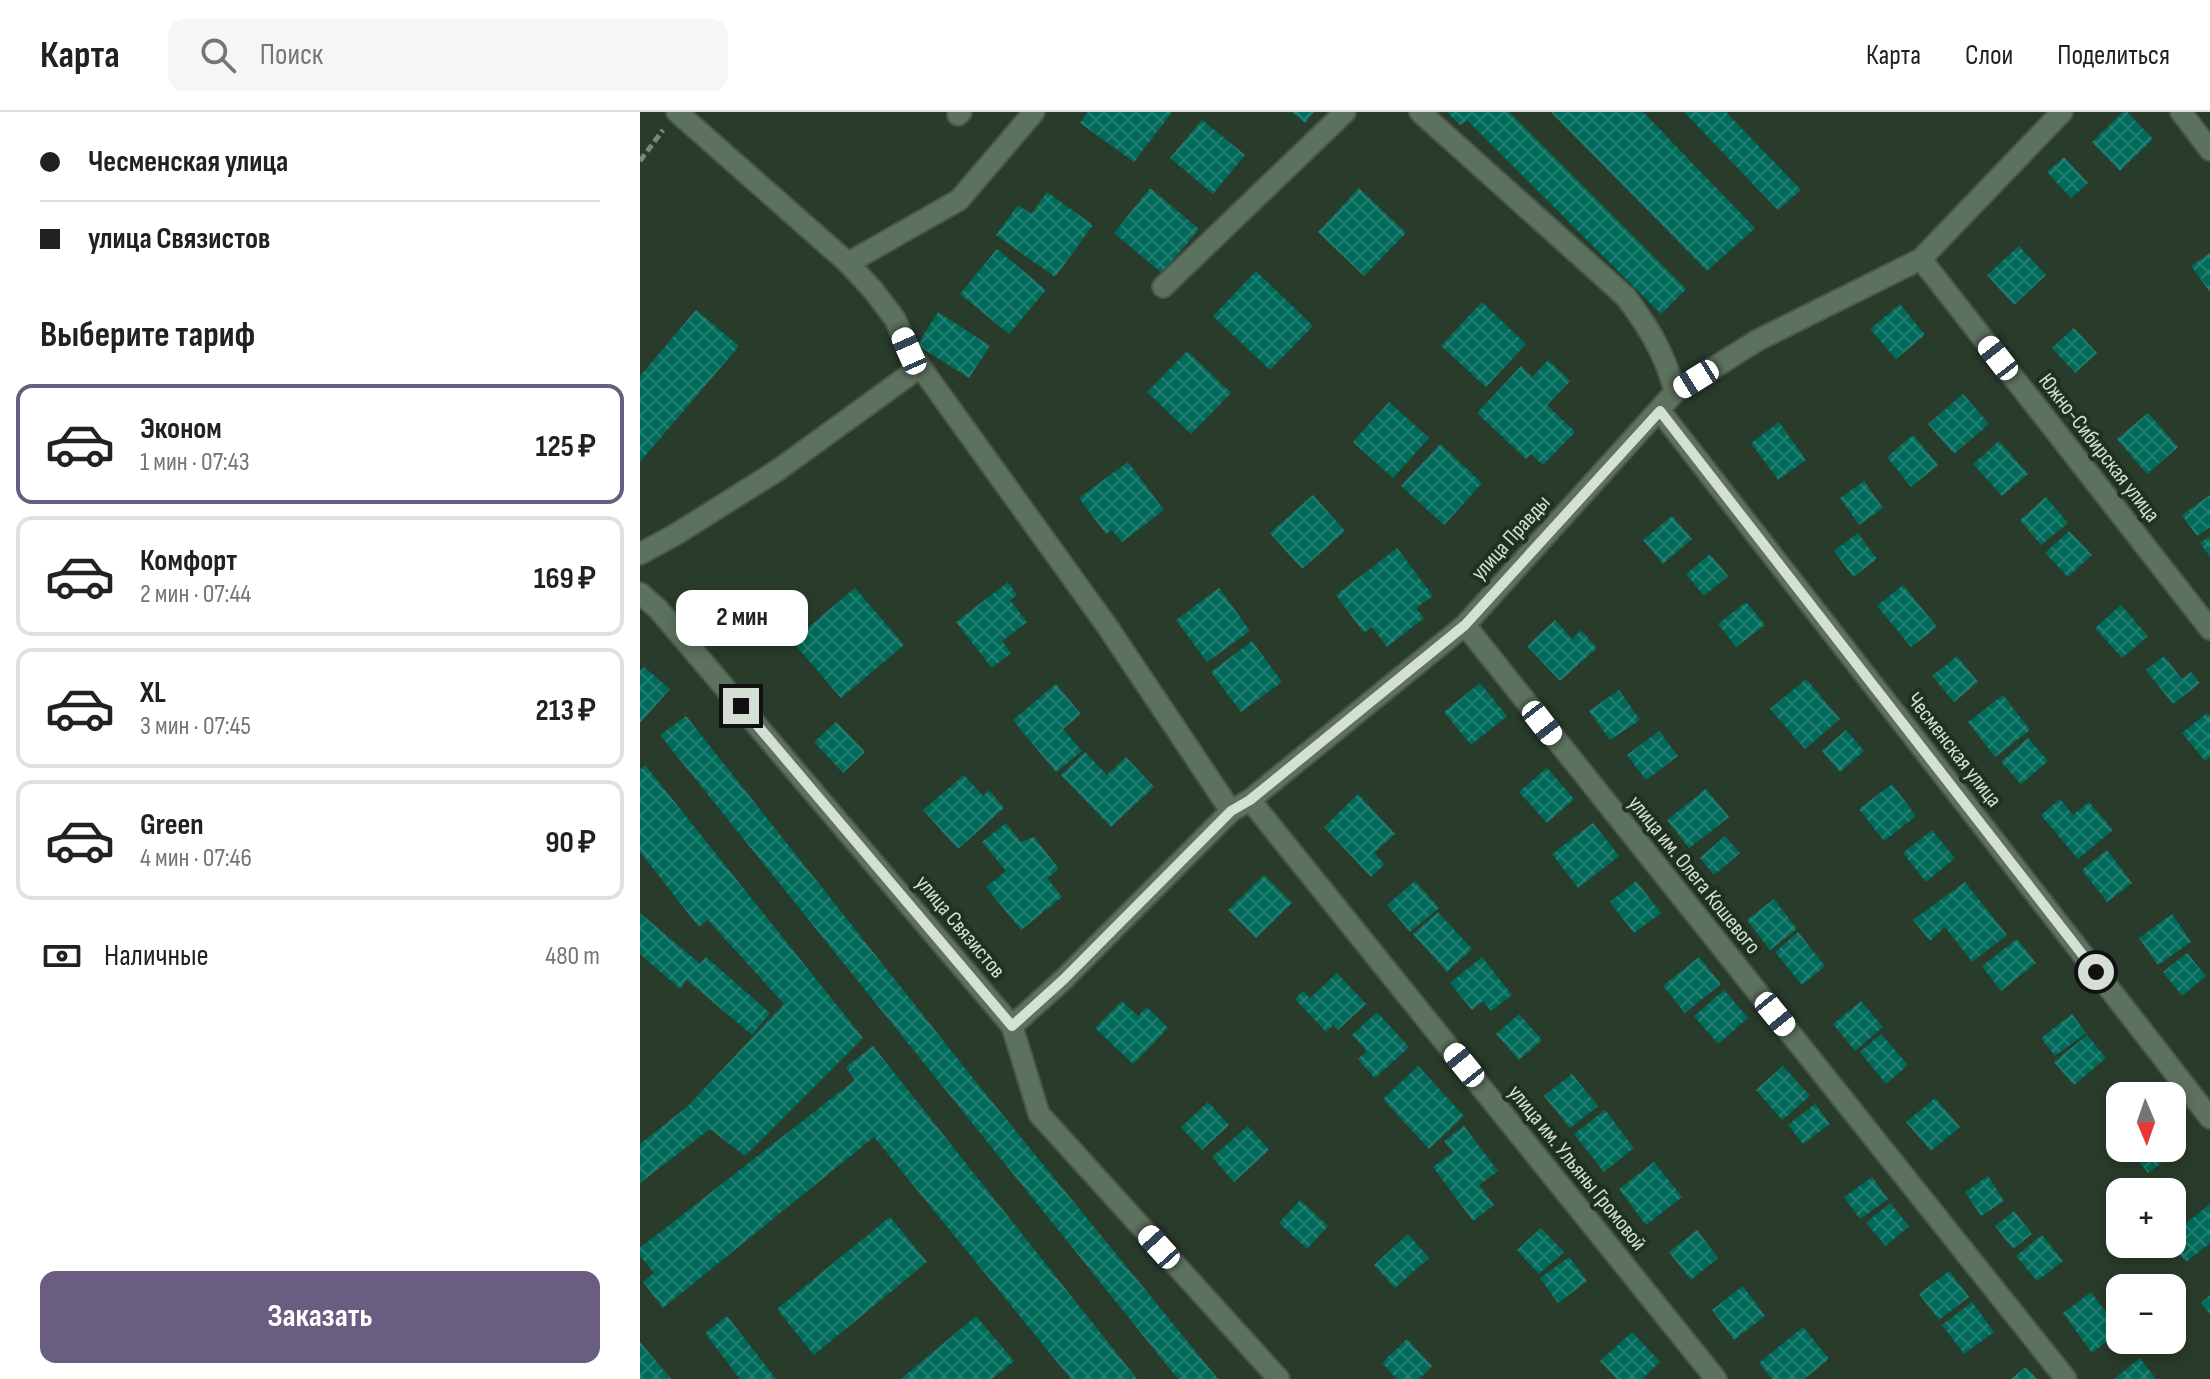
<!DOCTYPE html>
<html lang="ru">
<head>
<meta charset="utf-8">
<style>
  :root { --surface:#fff; --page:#f6f6f6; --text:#202124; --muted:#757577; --line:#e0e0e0; --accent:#695e81 }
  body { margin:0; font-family:"Sofia Sans Condensed",sans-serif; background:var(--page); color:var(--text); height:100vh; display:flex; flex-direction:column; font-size:30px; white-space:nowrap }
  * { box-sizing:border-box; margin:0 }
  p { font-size:26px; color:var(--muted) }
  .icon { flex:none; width:44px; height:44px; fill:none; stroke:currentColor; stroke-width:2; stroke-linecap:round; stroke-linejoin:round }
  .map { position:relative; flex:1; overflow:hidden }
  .details { display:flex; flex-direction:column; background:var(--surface); width:640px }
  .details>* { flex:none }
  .banner { display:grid; align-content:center; height:176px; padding:0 40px; background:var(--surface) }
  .needle { width:52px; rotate:178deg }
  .buttons { position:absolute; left:1466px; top:970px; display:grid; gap:16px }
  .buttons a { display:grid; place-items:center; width:80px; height:80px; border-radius:16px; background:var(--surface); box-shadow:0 4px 12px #0003; font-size:40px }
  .end { position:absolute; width:36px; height:36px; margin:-18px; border:10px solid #d5e0d5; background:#111; box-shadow:0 0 0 4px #111 }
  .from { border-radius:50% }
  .bubble { position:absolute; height:56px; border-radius:16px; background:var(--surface); box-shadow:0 4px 12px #0003; font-size:26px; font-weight:700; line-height:56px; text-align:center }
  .car { position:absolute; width:24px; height:48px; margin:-24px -12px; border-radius:10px; box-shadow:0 0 6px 2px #0007; background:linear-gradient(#fff 24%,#345 0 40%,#fff 0 76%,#345 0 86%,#fff 0) }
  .banner b { display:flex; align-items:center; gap:28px; height:76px; font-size:30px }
  .banner b+b { border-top:2px solid var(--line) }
  .banner i { width:20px; height:20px; background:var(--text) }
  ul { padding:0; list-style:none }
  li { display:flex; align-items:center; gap:24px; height:120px; margin:0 16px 12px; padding:0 24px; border:4px solid var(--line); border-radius:16px }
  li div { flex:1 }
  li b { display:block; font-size:30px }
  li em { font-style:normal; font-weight:700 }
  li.on { border-color:var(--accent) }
  li>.icon { width:72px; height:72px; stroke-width:1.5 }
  h2 { padding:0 40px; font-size:36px; line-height:96px }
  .pay { display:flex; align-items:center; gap:20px; height:88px; padding:0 40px; font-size:30px }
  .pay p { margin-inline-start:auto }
  .cta { display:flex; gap:16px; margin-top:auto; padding:16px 40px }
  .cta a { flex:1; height:92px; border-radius:16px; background:var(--accent); color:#fff; font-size:32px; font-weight:700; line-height:92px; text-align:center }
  header { display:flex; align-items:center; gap:48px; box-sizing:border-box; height:112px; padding:0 40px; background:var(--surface); border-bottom:2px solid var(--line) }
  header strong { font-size:38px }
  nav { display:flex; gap:44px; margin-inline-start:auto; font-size:28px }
  .search { width:560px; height:72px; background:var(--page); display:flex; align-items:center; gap:20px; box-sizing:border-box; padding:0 28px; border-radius:16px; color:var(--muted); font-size:30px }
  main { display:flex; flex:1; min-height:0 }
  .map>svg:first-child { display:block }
</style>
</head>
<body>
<header>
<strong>Карта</strong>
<div class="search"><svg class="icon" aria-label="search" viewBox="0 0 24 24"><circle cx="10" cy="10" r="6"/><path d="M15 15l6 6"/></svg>Поиск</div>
<nav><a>Карта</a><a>Слои</a><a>Поделиться</a></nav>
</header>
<main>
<section class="details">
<div class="banner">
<b><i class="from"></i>Чесменская улица</b>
<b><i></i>улица Связистов</b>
</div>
<h2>Выберите тариф</h2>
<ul>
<li class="on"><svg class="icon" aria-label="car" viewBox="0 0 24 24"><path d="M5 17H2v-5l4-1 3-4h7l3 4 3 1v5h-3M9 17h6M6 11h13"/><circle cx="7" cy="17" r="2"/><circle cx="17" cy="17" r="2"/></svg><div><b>Эконом</b><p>1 мин · 07:43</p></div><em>125 ₽</em></li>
<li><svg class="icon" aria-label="car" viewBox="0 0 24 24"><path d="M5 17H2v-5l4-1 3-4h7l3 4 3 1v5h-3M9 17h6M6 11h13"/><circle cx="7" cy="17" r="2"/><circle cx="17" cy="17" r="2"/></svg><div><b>Комфорт</b><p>2 мин · 07:44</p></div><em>169 ₽</em></li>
<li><svg class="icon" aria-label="car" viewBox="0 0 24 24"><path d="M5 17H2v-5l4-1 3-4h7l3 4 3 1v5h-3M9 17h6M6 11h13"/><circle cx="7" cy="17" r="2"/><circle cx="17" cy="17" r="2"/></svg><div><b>XL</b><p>3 мин · 07:45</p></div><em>213 ₽</em></li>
<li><svg class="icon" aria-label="car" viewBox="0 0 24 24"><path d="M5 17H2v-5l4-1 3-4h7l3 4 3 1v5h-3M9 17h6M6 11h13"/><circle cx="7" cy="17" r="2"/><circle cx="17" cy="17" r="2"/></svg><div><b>Green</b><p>4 мин · 07:46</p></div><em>90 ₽</em></li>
</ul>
<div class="pay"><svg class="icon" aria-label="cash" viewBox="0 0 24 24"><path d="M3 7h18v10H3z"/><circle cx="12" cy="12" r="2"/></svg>Наличные<p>480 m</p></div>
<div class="cta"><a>Заказать</a></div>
</section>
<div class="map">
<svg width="1570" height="1267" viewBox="0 0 1570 1267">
  <defs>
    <pattern id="building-cross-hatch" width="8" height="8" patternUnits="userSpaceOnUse" patternTransform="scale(2)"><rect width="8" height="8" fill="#006b5b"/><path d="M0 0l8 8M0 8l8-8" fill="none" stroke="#248072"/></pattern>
  </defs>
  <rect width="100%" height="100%" fill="#293b2b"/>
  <path fill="url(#building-cross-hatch)" d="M448,0h84l-38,50 -54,-39z
    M652,0h22l-9,11z
    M807,0h62l177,177 -25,25 -194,-194 -7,5z
    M911,0h92l112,116 -48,43z
    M1044,0h42l75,78 -23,20z
    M1483,0h4l26,27 -33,32 -28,-29z
    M562,8l43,35 -32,39 -43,-36z
    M1424,45l24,26 -17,15 -24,-26z
    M510,76l49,41 -37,44 -48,-40z
    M719,76l47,45 -42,43 -46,-44z
    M407,80l46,33 -38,52 -59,-42 22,-30 13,9z
    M1379,134l27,29 -32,30 -27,-30z
    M357,137l49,41 -37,44 -49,-40z
    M1570,141v39l-19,-26z
    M616,159l57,55 -43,44 -57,-54z
    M842,190l44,42 -40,43 -45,-41z
    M1260,192l25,31 -29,24 -26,-30z
    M56,198l43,36 -99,116v-86z
    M298,200l52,34 -21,32 -52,-33z
    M1434,216l23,25 -22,20 -23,-25z
    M547,239l44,42 -40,41 -44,-42z
    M908,248l22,21 -23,24 28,27 -32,33 -12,-11 -5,5 -49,-46 44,-47 11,11z
    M1323,282l26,30 -35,30 -26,-30z
    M749,290l40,36 -36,40 -40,-36z
    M1508,301l30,34 -31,27 -30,-35z
    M1139,310l27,38 -28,20 -27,-37z
    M1273,323l25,30 -27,22 -24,-30z
    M1359,329l29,33 -26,22 -29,-32z
    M800,332l42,39 -38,42 -43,-39z
    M488,350l36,48 -42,32 -10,-12 -6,4 -27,-36z
    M1224,369l19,27 -24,17 -19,-27z
    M673,383l32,36 -43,38 -32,-36z
    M1570,383v32l-13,9 -15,-21z
    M1406,385l22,26 -27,22 -21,-25z
    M1032,404l20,23 -29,25 -20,-24z
    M1429,419l23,24 -24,22 -23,-24z
    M1218,421l19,26 -24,18 -19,-26z
    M1570,424v21l-10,-14z
    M757,436l36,48 -17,12 8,10 -37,29 -15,-20 -8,6 -28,-38z
    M1070,442l18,22 -24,20 -18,-22z
    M368,470l9,13 -7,5 17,22 -25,19 9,12 -19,15 -36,-46z
    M1263,473l34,42 -26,20 -34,-41z
    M215,476l49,57 -63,53 -49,-57z
    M579,476l31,43 -43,31 -31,-42z
    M1106,490l19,23 -29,22 -18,-23z
    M1481,493l27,31 -26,22 -27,-30z
    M915,508l17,19 9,-9 16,18 -37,33 -33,-35z
    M612,529l30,41 -41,30 -30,-40z
    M1317,544l21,26 -24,20 -22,-26z
    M1524,544l18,23 9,-7 9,11 -27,21 -27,-34z
    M4,555l26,22 -30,34v-52z
    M1166,567l34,40 -35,30 -35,-40z
    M840,571l27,33 -36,29 -27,-33z
    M416,572l25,30 -18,15 19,22 -26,21 -43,-52z
    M979,578l21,30 -30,20 -21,-29z
    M1363,583l27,35 -35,27 -27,-35z
    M1567,601l3,3v41l-5,4 -23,-28z
    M46,604l294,371 238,292h-40l-518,-644z
    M196,610l29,30 -22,21 -29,-31z
    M1206,618l18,21 -24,21 -18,-21z
    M1019,619l19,25 -32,24 -19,-25z
    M1388,626l20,23 -27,23 -20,-22z
    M445,640l22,23 19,-18 28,30 -43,40 -50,-52z
    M5,653l218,273 -118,118 -35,-27 -70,54v-39l48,-38 96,-102 -76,-84 -9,7 -59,-75v-82z
    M907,656l27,31 -27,24 -28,-31z
    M324,663l19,21 6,-6 15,18 -46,41 -35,-39z
    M1252,672l24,32 -32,25 -25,-32z
    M1066,677l23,28 -40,31 -22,-28z
    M718,682l37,40 -21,19 11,11 -14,13 -47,-50z
    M1420,687l13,16 16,-13 24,28 -35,29 -37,-44z
    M366,711l15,19 13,-5 25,32 -12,9 15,19 -41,33 -35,-43 20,-16 -24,-29z
    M953,711l26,33 -41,32 -26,-34z
    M1292,718l23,28 -29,24 -23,-29z
    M1085,724l15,17 -26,22 -14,-17z
    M1467,738l25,33 -25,19 -25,-32z
    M624,763l28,28 -36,35 -28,-28z
    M775,769l24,27 -29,24 -23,-27z
    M996,769l25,32 -27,20 -24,-31z
    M1325,770l42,53 -35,27 -27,-35 -15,14 -17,-21z
    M1134,787l23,30 -27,21 -23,-30z
    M798,800l34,37 -25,23 -34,-38z
    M0,801l60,51 6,-7 64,56 -18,22 -65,-55 -7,9 -40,-35z
    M1532,802l19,28 -33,23 -19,-27z
    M1158,820l27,34 -23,19 -27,-33z
    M1377,827l19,24 -35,28 -19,-25z
    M1547,841l19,23 -24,20 -19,-24z
    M842,845l30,38 -21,16 -8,-10 -11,9 -22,-27z
    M1059,845l22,27 -36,29 -22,-27z
    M697,861l29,31 -28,26 -5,-5 -7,7 -31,-33 8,-8 7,7z
    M1084,878l24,28 -30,26 -24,-28z
    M482,889l16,15 9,-9 21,21 -35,36 -38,-36z
    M1221,889l22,26 -28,24 -22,-27z
    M737,900l32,35 -34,31 -17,-19 9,-8 -15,-16z
    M879,902l23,26 -23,20 -23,-26z
    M1432,902l14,19 -31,23 -14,-18z
    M1241,922l27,31 -22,19 -26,-32z
    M1447,923l19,23 -32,27 -20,-23z
    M233,934l264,333h-66l-197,-242 -211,171 -20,-26 11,-9 -14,-17v-8l215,-168 -9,-13z
    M778,954l46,50 -35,33 -46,-50z
    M1143,954l27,30 -28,24 -26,-30z
    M932,962l26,32 -28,22 -26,-32z
    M1295,986l25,29 -29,24 -25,-29z
    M568,990l21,23 -27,25 -21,-23z
    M1175,992l15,20 -27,20 -15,-19z
    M965,998l29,38 -30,24 -30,-38z
    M608,1014l21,24 -35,32 -22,-25z
    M824,1014l34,45 -19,14 15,20 -21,16 -40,-54 20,-15 -9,-11z
    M1532,1027l8,10 -32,24 -19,-25h43z
    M1014,1050l28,35 -36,28 -27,-36z
    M1348,1064l16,25 -23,15 -16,-24z
    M1232,1065l16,22 -28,20 -16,-22z
    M660,1088l28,26 -21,23 -28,-26z
    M1250,1091l19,23 -23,20 -20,-23z
    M1570,1092v39l-24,19 -14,-17v-11z
    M1374,1099l18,23 -19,15 -18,-23z
    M250,1105l37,45 -113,93 -37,-46z
    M901,1116l23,24 -25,22 -22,-24z
    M1057,1118l21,28 -27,22 -22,-28z
    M768,1122l21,24 -34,30 -21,-23z
    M1402,1123l21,26 -26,20 -21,-25z
    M929,1145l18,24 -29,22 -18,-25z
    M1309,1159l20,26 -30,23 -20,-26z
    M1103,1174l22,30 -31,24 -22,-30z
    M1451,1180l29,39 -28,22 -29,-40z
    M1570,1183v19l-9,-11z
    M1332,1190l22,30 -30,22 -22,-29z
    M87,1204l49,63h-36l-35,-46z
    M336,1204l38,45 -22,18h-91z
    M1163,1215l26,32 -25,20h-32l-13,-16z
    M992,1220l28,30 -18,17h-25l-17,-18z
    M767,1227l25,27 -13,13h-22l-15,-16z
    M0,1230l31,37h-31z
    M1500,1246l16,21h-42z
    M1386,1255l11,12h-26z"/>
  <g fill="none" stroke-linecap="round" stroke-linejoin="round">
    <defs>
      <path id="minor" d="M37,0l171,151 25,27 22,29 14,32 198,275 124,185
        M780,0l206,185c23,31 39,57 49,95
        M1541,0l29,38
        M318,3l3,-3
        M1281,147l289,370
        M208,151l111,-63 75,-88
        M523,175l182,-175
        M1020,299l550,707
        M0,442l38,-21 100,-63 142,-103
        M0,481l18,16 354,417 27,88 240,265
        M825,513l601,754
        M610,688l466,579
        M372,914l51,-46 168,-169 19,-11 215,-175 210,-233 83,-52 163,-81 141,-147"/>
    </defs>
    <use href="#minor" stroke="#485749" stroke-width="24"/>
    <path stroke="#778678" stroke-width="5" stroke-dasharray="8 4" stroke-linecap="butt" d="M0,49l23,-31"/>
    <use href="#minor" stroke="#5d715f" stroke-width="20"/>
  </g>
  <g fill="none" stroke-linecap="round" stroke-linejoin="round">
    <path stroke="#d5e0d5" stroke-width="10" d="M101,594l271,320 51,-46 168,-169 19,-11 215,-175 195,-214 436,561"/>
  </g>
  <g text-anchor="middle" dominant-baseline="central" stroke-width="8" stroke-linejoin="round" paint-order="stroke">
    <g font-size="22" fill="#d5e0d5" stroke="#1f3121">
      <text transform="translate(1459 336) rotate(52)">Южно-Сибирская улица</text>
      <text transform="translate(871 426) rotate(-48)">улица Правды</text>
      <text transform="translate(1314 638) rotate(52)">Чесменская улица</text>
      <text transform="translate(1054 763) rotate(51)">улица им. Олега Кошевого</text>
      <text transform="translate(320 815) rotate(50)">улица Связистов</text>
      <text transform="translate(937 1056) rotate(51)">улица им. Ульяны Громовой</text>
    </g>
  </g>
</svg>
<div class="buttons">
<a><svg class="needle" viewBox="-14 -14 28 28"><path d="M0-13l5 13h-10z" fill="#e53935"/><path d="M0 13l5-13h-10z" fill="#757577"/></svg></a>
<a>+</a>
<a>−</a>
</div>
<i class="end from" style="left:1456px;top:860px"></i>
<i class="end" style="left:101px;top:594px"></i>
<div class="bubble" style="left:36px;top:478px;width:132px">2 мин</div>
<i class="car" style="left:269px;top:239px;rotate:336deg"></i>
<i class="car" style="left:1358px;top:246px;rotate:322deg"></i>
<i class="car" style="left:1056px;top:267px;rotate:238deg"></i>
<i class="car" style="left:902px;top:611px;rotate:142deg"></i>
<i class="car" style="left:1135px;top:902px;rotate:141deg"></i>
<i class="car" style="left:824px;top:953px;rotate:321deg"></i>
<i class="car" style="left:519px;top:1135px;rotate:318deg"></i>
</div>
</main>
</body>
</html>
